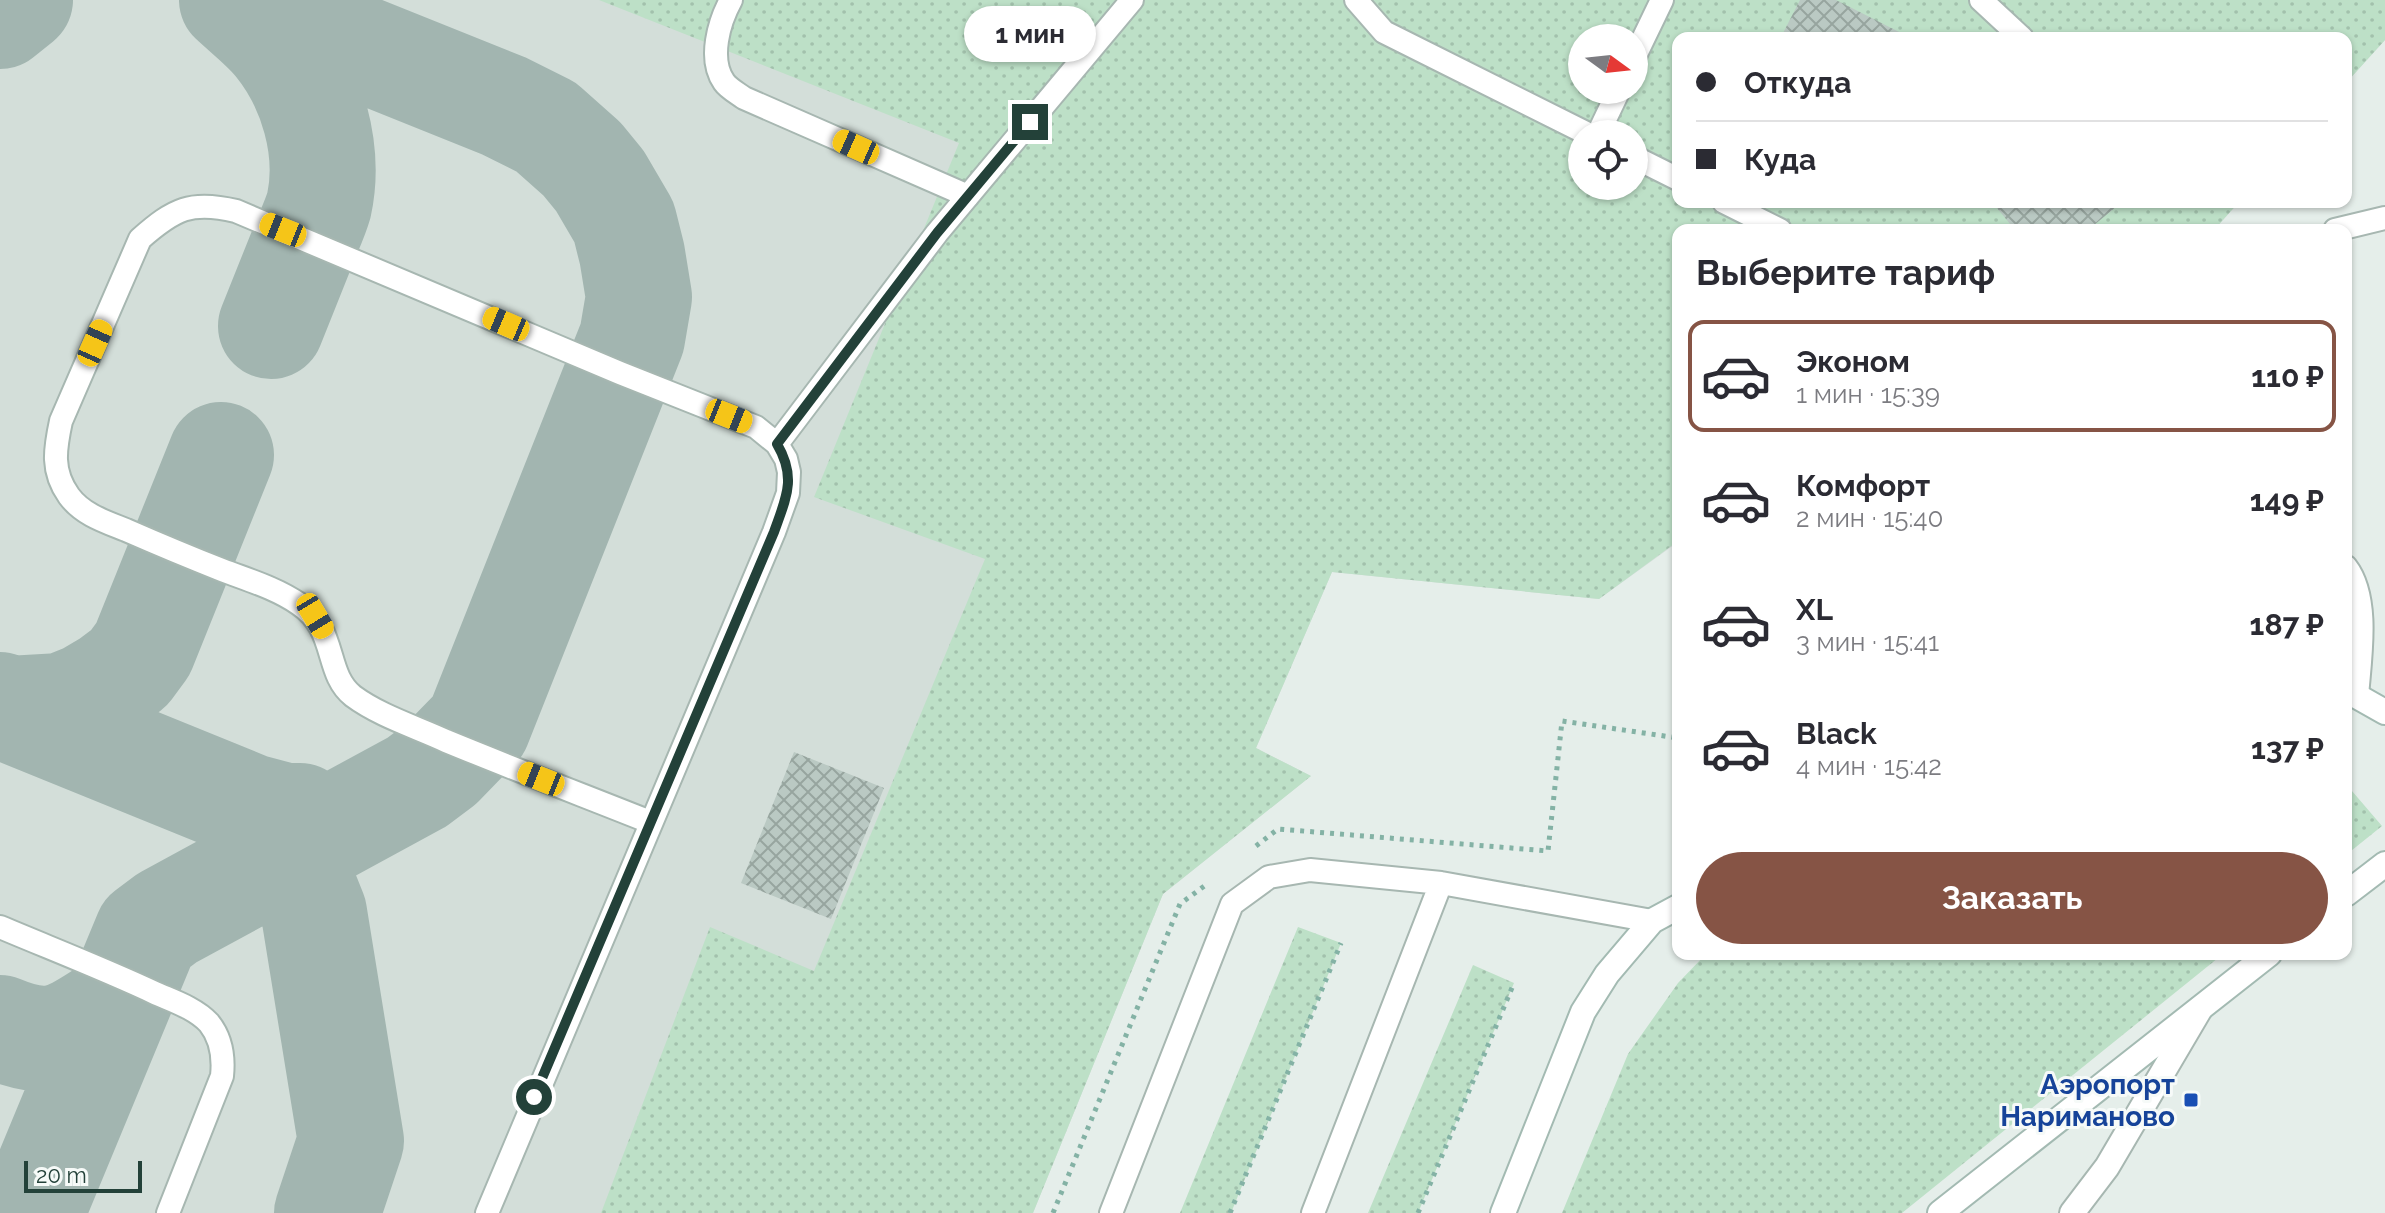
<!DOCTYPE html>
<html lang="ru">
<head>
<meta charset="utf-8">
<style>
  :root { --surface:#fff; --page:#f7f7f7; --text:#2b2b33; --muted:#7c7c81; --line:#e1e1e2; --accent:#865445 }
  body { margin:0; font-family:Raleway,sans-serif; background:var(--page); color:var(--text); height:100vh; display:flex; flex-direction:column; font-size:30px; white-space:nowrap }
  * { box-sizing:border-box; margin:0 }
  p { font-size:26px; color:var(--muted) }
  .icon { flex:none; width:44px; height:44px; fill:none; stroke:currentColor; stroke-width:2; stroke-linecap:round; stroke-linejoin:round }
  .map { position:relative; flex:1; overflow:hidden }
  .details { position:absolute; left:1672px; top:224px; width:680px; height:736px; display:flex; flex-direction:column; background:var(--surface); border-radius:16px; box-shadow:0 2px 6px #0004 }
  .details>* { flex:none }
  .hud { position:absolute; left:1672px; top:32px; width:680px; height:176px; border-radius:16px; box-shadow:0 2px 6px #0004; display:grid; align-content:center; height:176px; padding:0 24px; background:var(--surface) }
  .needle { width:52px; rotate:105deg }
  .tools { position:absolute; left:1568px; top:24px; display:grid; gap:16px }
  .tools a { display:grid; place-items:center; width:80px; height:80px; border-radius:50%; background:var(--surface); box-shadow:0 2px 6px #0004; font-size:40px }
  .scale { position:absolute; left:24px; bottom:20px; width:118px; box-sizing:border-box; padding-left:8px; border:4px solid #234139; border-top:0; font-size:22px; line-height:28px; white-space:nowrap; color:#234139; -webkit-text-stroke:6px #f6faf8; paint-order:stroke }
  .end { position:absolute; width:36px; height:36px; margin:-18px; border:10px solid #234139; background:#fff; box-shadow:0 0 0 4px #fff }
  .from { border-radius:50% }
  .bubble { position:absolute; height:56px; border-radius:28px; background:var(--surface); box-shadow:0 2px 6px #0004; font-size:26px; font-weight:700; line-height:56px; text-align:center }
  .car { position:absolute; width:24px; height:48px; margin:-24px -12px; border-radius:10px; box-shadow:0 0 6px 2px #0007; background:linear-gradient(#f5c518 24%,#345 0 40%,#f5c518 0 76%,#345 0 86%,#f5c518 0) }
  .hud b { display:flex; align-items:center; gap:28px; height:76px; font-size:30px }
  .hud b+b { border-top:2px solid var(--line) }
  .hud i { width:20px; height:20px; background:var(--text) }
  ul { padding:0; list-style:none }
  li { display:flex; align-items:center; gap:24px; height:112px; margin:0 16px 12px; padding:0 8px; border:4px solid transparent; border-radius:16px }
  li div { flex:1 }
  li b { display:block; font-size:30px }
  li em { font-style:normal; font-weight:700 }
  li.on { border-color:var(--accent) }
  li>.icon { width:72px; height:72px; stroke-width:1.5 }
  h2 { padding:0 24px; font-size:36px; line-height:96px }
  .primary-button { display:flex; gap:16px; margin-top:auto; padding:16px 24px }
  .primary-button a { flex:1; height:92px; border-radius:48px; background:var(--accent); color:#fff; font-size:32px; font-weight:700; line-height:92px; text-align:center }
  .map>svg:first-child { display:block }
</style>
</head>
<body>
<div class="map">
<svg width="2385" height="1213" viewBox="0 0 2385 1213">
  <defs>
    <pattern id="grass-dots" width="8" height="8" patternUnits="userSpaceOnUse" patternTransform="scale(2)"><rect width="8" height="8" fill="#bde0c7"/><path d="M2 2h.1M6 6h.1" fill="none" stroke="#a2c1ac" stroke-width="1.8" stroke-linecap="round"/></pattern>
    <pattern id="building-cross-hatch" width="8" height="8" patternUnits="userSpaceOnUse" patternTransform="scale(2)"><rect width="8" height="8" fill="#bac9c3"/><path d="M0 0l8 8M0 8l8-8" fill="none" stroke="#97a59f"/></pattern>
  </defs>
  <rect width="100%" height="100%" fill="#e5eeea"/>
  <path fill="#d3ded9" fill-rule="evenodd" d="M0,0h2385v40l-39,43v-45h-668v164h561l-25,28h-536v312l-79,57 -267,-27 -76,176 55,28 -148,118 -130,319h-1033zM1582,38h52v52h-52zM1582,134h52v52h-52z"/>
  <path fill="url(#grass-dots)" fill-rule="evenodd" d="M599,0h1786v40l-39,43v-45h-668v164h561l-25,28h-536v311l-79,58 -267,-27 -76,176 55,28 -148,118 -130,319h-432l109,-286 104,44 171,-412 -171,-62 145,-354zM1582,38h52v52h-52zM1582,134h52v52h-52z
    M2346,784l36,42 -36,29z
    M1298,927l43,16 -110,270h-51z
    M1706,954h517l-321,259h-340l66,-159 50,-71z
    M1473,965l41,18 -96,230h-50z"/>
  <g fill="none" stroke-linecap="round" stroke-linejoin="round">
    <path stroke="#a2b5b0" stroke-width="106" d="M232,0c15,14 32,27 45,43 35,43 54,107 42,162 -4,14 -11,28 -16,41 -11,27 -21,53 -32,80
      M0,16l20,-16
      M0,705l10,4 52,-3 25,-10 22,-13 20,-15 14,-19 78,-194
      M10,709l241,98 34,9h15
      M231,799l35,34 32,40 16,40 37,228 -24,72
      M0,1028c56,23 71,6 117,-23
      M31,1213l116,-280 20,-15 250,-136 24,-18 37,-38 154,-388 7,-41 -7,-43 -8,-32 -24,-41 -18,-22 -36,-32 -42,-21 -264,-106"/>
  </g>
  <path fill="url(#building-cross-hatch)" d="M1800,0h36l75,38h-128l-2,-1z
    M1992,202h130l-34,28h-73z
    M794,752l90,36 -53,131 -90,-36z"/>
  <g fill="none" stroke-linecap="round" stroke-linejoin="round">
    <defs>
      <path id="lane" d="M731,0c-12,22 -23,59 -7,82 4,6 13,11 20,16l224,98
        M1356,0l28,32 204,102
        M1981,0l41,38
        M1634,58l28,-58
        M1598,134l21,-44
        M1634,157l44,22
        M1724,202l56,28
        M2335,230l50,-12
        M777,444l160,-211 195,-233
        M2346,567c24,31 14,91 11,129
        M0,927c52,22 104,42 155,66 18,8 40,15 54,30 12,15 15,34 13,53l-54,137
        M487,1213l287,-681 14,-39 1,-21 -3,-13 -9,-15 -21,-17 -136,-54 -384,-162c-45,-11 -62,-2 -96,28l-79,182c-6,28 -10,50 8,75 14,19 37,26 57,34 32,14 63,27 96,40 26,10 54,18 77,34 39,26 25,69 54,92 27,20 63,31 93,45 68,28 136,54 204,81
        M1111,1213l121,-309 37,-27 41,-7 131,13 211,38
        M1313,1213l128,-330"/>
      <path id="street" d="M2072,1213l35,-46 93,-158"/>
      <path id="secondary" d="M2346,690l39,22
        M2346,894l39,-30
        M1503,1213l80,-201 24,-38 45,-53 26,-14
        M1940,1213l329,-259"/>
    </defs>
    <use href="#lane" stroke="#a7b7b1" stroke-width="26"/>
    <use href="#street" stroke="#a7b7b1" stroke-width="28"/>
    <use href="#secondary" stroke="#a3bab2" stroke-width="28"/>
    <path stroke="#84b2a5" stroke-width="5" stroke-dasharray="4 6" stroke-linecap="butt" d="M1256,846l22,-17 270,22 14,-130 116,17
      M1053,1213l127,-309 27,-20
      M1230,1213l111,-270
      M1418,1213l96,-230"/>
    <use href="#lane" stroke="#fff" stroke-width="22"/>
    <use href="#street" stroke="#fff" stroke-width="24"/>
    <use href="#secondary" stroke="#fff" stroke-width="24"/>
  </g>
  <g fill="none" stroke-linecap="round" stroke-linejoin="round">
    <path stroke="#234139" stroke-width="10" d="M534,1097l240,-565c12,-34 23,-54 3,-88l160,-211 93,-111"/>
  </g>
  <rect fill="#1a4fb4" stroke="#f6faf8" stroke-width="3" x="2183" y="1092" width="16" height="16" rx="4"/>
  <g text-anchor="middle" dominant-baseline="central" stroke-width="6" stroke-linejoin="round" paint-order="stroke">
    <g font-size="28" font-weight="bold" fill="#164399" stroke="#f6faf8" text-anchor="end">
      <text x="2175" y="1084">Аэропорт<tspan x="2175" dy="32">Нариманово</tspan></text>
    </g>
  </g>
</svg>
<div class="tools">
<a><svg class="needle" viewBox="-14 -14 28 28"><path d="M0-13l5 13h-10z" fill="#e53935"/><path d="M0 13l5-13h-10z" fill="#7c7c81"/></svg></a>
<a><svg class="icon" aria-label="locate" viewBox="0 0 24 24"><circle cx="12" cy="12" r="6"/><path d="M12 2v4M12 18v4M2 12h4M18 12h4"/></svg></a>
</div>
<div class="scale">20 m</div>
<i class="end from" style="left:534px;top:1097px"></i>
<i class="end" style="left:1030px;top:122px"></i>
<div class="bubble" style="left:964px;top:6px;width:132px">1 мин</div>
<i class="car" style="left:856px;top:147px;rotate:294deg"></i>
<i class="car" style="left:283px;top:230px;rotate:292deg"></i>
<i class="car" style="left:506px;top:324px;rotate:293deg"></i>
<i class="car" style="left:95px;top:343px;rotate:24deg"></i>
<i class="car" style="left:729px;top:416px;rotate:112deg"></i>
<i class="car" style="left:315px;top:616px;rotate:149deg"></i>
<i class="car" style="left:541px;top:779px;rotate:292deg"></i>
<div class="hud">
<b><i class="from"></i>Откуда</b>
<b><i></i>Куда</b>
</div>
<section class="details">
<h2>Выберите тариф</h2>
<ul>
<li class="on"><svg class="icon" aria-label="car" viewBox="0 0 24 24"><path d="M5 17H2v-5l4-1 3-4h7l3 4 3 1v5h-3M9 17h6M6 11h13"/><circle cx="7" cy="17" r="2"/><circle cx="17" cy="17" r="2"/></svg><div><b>Эконом</b><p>1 мин · 15:39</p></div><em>110 ₽</em></li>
<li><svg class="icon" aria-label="car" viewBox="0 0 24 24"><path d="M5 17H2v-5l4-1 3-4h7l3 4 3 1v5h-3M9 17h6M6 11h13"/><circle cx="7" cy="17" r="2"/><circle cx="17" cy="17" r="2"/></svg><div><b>Комфорт</b><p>2 мин · 15:40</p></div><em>149 ₽</em></li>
<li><svg class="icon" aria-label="car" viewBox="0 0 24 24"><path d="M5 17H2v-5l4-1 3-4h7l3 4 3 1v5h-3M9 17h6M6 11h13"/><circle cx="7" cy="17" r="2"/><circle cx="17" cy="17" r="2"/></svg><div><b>XL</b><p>3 мин · 15:41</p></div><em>187 ₽</em></li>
<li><svg class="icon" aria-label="car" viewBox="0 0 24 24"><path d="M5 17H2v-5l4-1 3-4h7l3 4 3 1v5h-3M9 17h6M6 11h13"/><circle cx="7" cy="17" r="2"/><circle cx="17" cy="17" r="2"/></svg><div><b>Black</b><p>4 мин · 15:42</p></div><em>137 ₽</em></li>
</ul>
<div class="primary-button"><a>Заказать</a></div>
</section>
</div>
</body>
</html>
